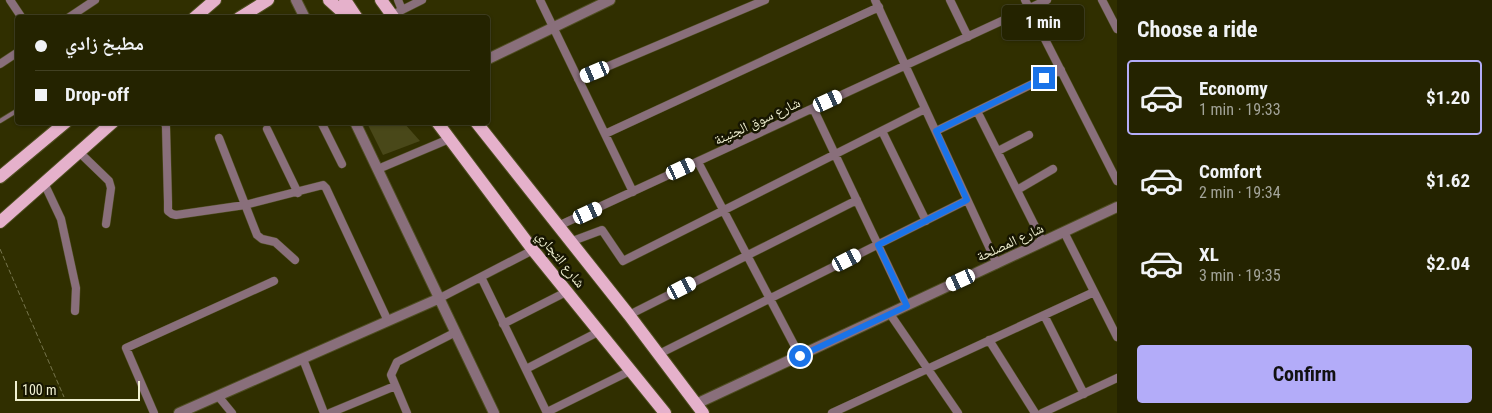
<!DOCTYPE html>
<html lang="en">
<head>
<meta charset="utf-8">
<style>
  :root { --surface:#242300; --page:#302f0f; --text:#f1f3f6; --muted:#a3a499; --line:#414022; --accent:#b3acf9 }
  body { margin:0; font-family:"Roboto Condensed","Noto Naskh Arabic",sans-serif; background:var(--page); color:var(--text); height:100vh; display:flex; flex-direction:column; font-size:19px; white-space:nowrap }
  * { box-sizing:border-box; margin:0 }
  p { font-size:16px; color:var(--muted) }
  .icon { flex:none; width:28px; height:28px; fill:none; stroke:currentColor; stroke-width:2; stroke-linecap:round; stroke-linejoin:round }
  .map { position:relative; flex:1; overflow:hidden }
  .sheet { display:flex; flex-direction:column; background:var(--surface); width:375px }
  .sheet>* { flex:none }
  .hud { position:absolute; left:15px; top:15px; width:475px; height:110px; border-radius:5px; box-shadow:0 1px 4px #0004,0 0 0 1px var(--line); display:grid; align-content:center; height:110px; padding:0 20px; background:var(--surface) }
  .scale { position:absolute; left:15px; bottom:12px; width:125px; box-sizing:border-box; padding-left:5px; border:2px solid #f0f0d1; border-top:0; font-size:14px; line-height:18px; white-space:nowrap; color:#f0f0d1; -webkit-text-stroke:4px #171601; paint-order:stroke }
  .end { position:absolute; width:22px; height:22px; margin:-11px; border:6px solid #1a73e8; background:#fff; box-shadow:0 0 0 2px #fff }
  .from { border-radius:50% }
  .bubble { position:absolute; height:35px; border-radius:5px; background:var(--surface); box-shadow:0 1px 4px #0004,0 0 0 1px var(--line); font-size:16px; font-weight:700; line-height:35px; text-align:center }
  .car { position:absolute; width:15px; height:30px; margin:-15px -8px; border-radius:6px; box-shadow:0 0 4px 1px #0007; background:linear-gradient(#fff 24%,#345 0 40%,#fff 0 76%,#345 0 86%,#fff 0) }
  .hud b { display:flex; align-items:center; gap:18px; height:48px; font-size:19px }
  .hud b+b { border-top:1px solid var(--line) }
  .hud i { width:12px; height:12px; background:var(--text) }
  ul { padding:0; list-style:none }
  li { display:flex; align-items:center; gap:15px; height:75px; margin:0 10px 8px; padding:0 10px; border:2px solid transparent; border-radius:5px }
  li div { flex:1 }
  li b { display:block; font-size:19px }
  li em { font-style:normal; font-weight:700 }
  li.on { border-color:var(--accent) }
  li>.icon { width:45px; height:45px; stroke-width:1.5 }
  h2 { padding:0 20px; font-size:22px; line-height:60px }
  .cta { display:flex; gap:10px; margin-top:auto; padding:10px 20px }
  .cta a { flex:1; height:58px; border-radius:5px; background:var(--accent); color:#111; font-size:20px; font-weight:700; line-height:58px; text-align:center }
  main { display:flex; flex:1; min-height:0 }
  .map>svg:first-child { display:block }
</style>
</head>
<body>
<main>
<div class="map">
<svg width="1117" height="413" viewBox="0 0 1117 413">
  <rect width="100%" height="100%" fill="#302f00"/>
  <path fill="#494819" d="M367,123h37l16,18 -37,14z"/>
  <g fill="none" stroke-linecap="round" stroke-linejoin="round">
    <defs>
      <path id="service" d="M0,121l18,-11"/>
      <path id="minor" d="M10,0l12,18
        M398,0l4,10
        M540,0l93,192
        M875,0l122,264
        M950,0l18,37
        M1025,0l92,181
        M1102,0l15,29
        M392,15l30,-15
        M68,18l27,-18
        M0,64l18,-12
        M578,79l187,-79
        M813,108l94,198
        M977,111l66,131
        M165,122l1,5 2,75v9l4,3 4,1 69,-10 78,-20 3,3 62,133
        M321,122l21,42
        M267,129l31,64
        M882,131l44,90
        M936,131l125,-61
        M605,134l274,-127
        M219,138l38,97 5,4 13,3 20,18
        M998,151l31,-16
        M79,152l30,29 2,7 -5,36
        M698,162l102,194
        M378,169l71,-30
        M44,183l17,36 15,69 -1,23
        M1017,190l36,-21
        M558,226l489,-226
        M1064,232l53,105
        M570,242l32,-12 21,31 302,-152
        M481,277l66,136
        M440,298l93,-48
        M890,314l68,99
        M629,315l228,-115
        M1044,315l40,79
        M503,324l65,-33
        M989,340l46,73
        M659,354l308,-154
        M303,359l21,54
        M526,369l74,-38
        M218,396l14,17
        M547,412l85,-42
        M154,413l-28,-65 148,-67
        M330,413l65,-27
        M407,413l-16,-38 6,-13 59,-30
        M832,413l262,-121
        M1042,413l75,-35"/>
      <path id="tertiary" d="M296,0l9,18
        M488,59l122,-59
        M355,122l139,291
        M696,404l421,-197
        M179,413l261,-115"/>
      <path id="primary" d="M329,0l20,18
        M345,0l12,18
        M381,0l13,18
        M194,18l21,-18
        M239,18l29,-18
        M437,122l96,128 132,163
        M476,122l153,193 74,98
        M0,177l66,-55
        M0,222l113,-100"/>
    </defs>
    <use href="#service" stroke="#4f4e21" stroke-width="5.5"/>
    <use href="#minor" stroke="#4f4e21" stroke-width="9"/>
    <use href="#tertiary" stroke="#4f4e21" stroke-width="12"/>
    <use href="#primary" stroke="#4f4e21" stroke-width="14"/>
    <path stroke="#76754c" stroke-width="1" stroke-dasharray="5 2.5" stroke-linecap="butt" d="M0,249l64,148"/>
    <use href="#service" stroke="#896f7b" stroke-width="4"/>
    <use href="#minor" stroke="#896f7b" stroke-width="8"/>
    <use href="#tertiary" stroke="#896f7b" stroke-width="10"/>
    <use href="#primary" stroke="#e5b1cb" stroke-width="12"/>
  </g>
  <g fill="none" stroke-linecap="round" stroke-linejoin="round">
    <path stroke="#1a73e8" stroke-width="6" d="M800,356l107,-50 -29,-61 89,-45 -31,-69 108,-53"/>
  </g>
  <g text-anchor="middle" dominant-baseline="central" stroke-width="5" stroke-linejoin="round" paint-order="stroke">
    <g font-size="14" fill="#f0f0d1" stroke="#171601">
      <text transform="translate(757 121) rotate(-25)">شارع سوق الجنينة</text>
      <text transform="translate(1010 242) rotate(-25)">شارع المصلحة</text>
      <text transform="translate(561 259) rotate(51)">شارع التجاري</text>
    </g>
  </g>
</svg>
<div class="scale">100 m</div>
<i class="end from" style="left:800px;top:356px"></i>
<i class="end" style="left:1044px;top:78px"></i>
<div class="bubble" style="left:1002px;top:5px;width:82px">1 min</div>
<i class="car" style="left:595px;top:72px;rotate:247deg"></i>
<i class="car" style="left:828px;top:101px;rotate:65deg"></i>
<i class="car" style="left:681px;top:169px;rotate:65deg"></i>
<i class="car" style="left:588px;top:213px;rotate:65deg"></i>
<i class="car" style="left:847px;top:260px;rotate:63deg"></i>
<i class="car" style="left:961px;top:280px;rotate:245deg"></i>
<i class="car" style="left:682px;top:288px;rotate:63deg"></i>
<div class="hud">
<b><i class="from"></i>مطبخ زادي</b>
<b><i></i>Drop-off</b>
</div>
</div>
<section class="sheet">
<h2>Choose a ride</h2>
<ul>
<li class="on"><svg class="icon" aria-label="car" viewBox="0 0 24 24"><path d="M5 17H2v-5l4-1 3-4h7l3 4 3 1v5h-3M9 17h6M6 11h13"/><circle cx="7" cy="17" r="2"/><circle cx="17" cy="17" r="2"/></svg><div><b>Economy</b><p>1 min · 19:33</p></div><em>$1.20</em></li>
<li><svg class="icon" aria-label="car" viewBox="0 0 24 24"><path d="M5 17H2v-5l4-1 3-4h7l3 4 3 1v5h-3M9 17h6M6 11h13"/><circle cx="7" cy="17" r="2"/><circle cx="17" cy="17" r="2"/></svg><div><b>Comfort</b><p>2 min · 19:34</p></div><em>$1.62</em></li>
<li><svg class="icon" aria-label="car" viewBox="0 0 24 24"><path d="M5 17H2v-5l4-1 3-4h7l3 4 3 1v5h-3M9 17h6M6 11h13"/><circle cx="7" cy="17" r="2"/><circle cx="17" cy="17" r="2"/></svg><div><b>XL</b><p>3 min · 19:35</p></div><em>$2.04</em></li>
</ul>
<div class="cta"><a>Confirm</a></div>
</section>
</main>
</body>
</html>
